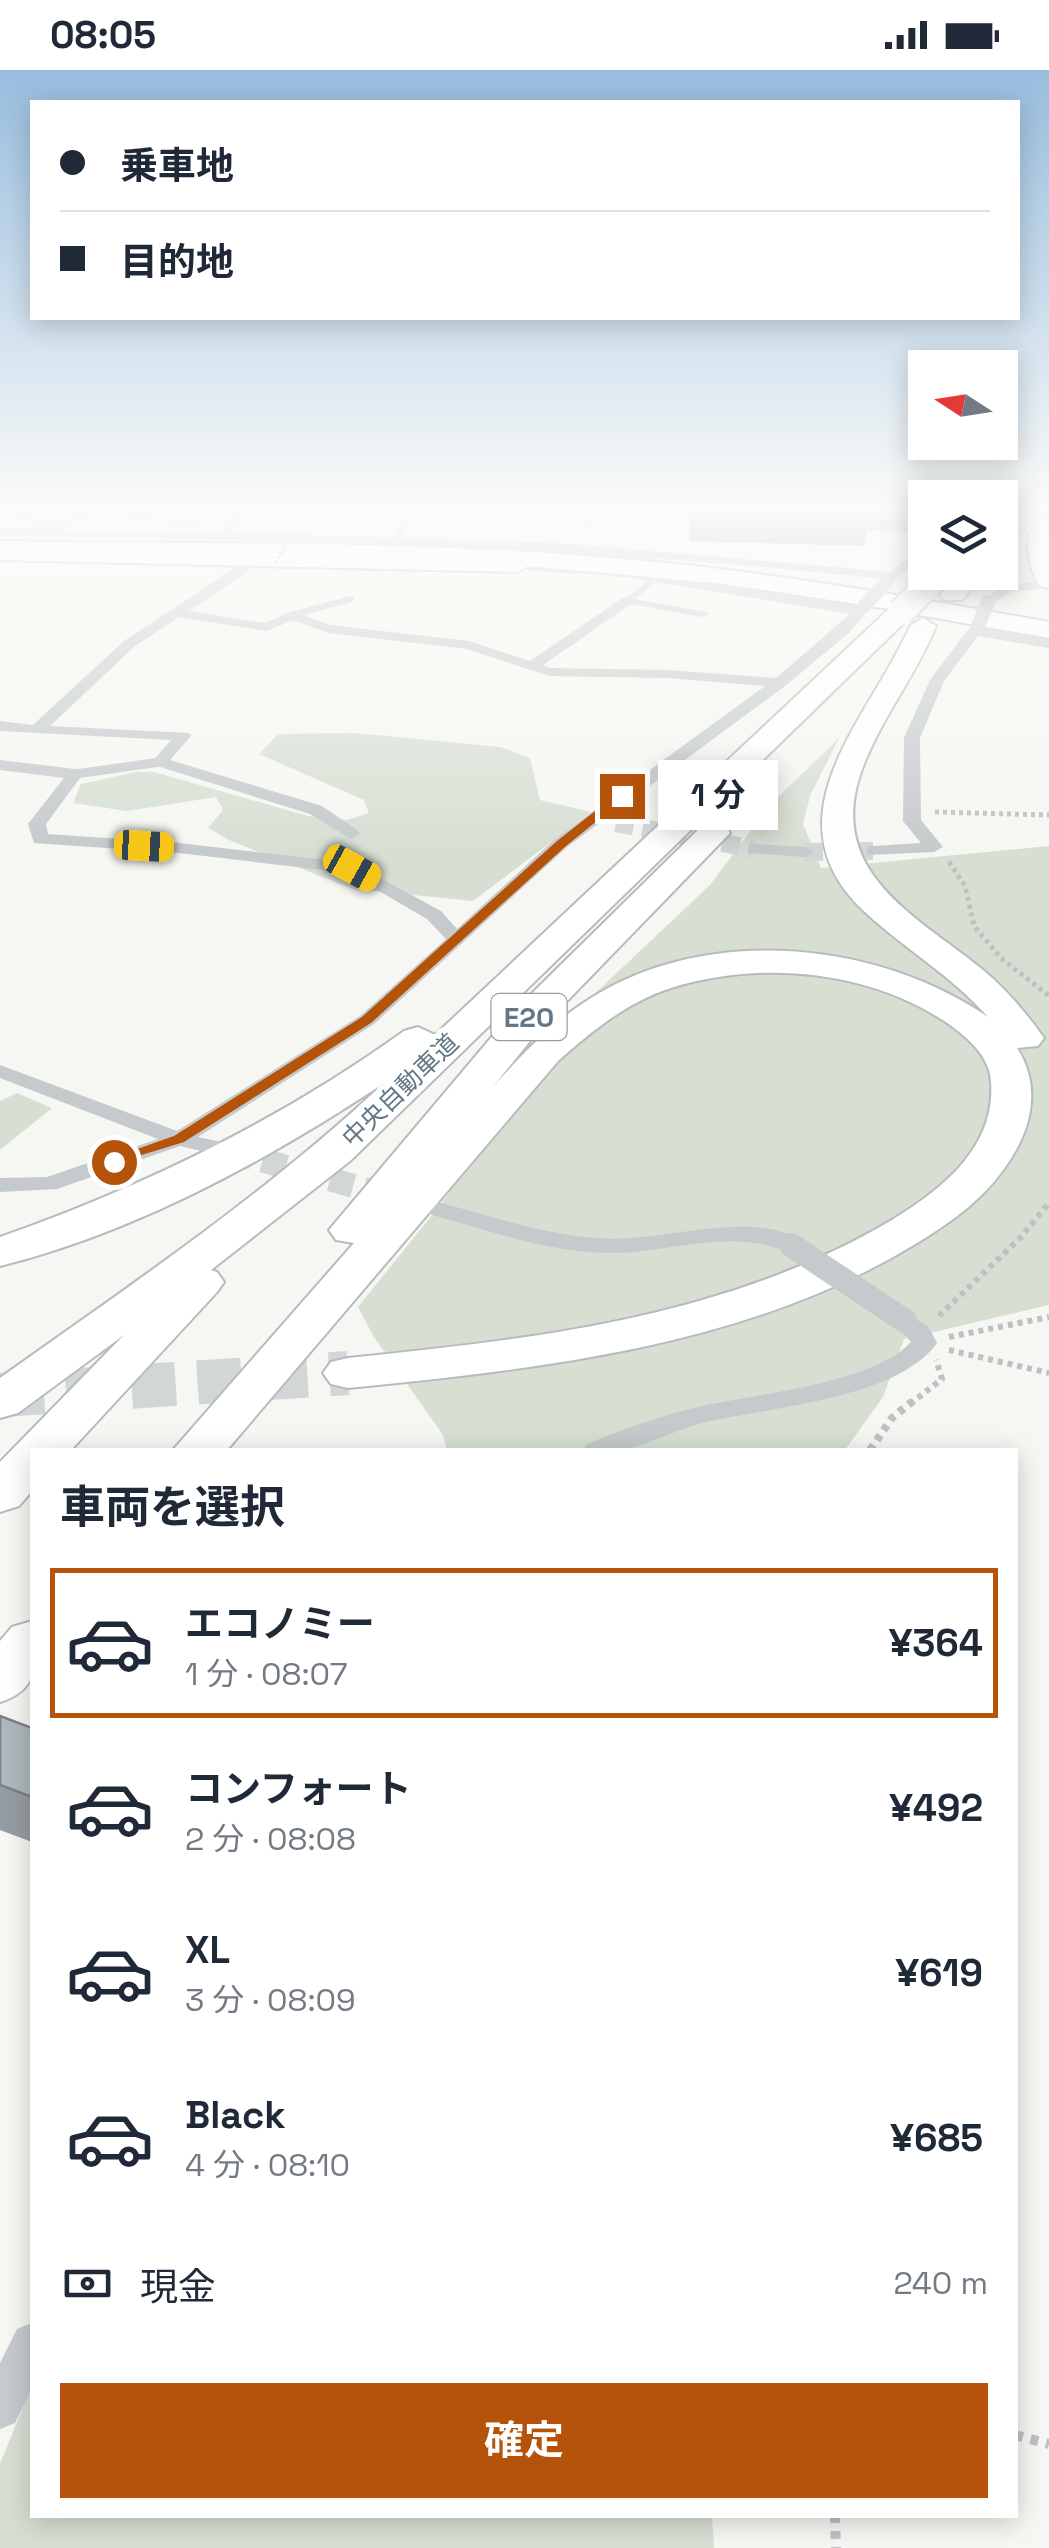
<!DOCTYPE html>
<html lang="ja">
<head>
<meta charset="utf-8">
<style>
  :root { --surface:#fff; --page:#f2f2f3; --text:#1f2937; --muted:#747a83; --line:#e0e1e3; --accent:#b45309 }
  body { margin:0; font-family:"Space Grotesk","Noto Sans JP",sans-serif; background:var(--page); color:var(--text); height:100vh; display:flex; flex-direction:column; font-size:38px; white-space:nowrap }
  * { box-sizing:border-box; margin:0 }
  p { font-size:32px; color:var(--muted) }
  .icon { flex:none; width:55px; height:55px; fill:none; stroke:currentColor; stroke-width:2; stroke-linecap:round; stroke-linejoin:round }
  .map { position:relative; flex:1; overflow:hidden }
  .drawer { position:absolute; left:30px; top:1378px; width:988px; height:1070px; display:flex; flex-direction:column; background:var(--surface); border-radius:0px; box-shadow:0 5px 25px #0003 }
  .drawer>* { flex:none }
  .guide { position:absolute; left:30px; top:30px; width:990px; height:220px; border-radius:0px; box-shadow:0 5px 25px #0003; display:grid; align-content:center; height:220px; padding:0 30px; background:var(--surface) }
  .needle { width:65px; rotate:282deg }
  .fabs { position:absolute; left:908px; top:280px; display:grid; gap:20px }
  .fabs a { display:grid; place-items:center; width:110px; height:110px; border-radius:0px; background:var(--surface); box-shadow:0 5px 25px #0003; font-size:50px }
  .end { position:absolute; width:45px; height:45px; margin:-22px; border:12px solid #b45309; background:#fff; box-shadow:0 0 0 5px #fff }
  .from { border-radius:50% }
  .bubble { position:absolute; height:70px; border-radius:0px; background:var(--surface); box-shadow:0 5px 25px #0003; font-size:32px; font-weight:700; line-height:70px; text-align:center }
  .car { position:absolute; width:30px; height:60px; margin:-30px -15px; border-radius:12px; box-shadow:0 0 8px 2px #0007; background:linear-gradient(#f5c518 24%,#345 0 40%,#f5c518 0 76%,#345 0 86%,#f5c518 0) }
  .guide b { display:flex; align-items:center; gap:35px; height:95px; font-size:38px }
  .guide b+b { border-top:2px solid var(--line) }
  .guide i { width:25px; height:25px; background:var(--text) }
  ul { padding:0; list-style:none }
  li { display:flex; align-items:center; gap:30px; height:150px; margin:0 20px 15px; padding:0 10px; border:5px solid transparent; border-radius:0px }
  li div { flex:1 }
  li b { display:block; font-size:38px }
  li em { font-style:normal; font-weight:700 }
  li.selected { border-color:var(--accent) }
  li>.icon { width:90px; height:90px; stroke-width:1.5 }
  h2 { padding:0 30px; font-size:45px; line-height:120px }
  .pay { display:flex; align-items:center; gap:25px; height:110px; padding:0 30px; font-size:38px }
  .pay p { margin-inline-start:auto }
  .primary-button { display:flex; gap:20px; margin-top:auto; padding:20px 30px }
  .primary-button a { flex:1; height:115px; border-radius:0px; background:var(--accent); color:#fff; font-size:40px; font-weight:700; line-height:115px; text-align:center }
  .status { display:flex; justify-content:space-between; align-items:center; height:70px; padding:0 50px; background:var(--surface); direction:ltr }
  .status svg { height:28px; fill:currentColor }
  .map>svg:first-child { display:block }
</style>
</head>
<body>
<div class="status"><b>08:05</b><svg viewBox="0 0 49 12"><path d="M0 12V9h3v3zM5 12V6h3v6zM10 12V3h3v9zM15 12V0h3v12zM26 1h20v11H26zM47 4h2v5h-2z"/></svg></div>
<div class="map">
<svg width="1049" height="2478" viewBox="0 0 1049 2478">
  <rect width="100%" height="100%" fill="#f6f6f2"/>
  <path fill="#d7dfd3" d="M355,663l146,14 29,11 10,42 51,12 -118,89 -120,-12 -124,-49 -21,-12 15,-18 -7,-13 -89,14 -54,-8 8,-19 55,-12h18l154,44 39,4 22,-7 -5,-13 -105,-46 19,-20z
    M839,668l-29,58 -7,28 18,44 228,-22v459l-145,34 -21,58 -38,53h-398l-4,-15 -69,-98 -16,-30 79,-98 150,-208 123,-116 61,-81z
    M17,1023l35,15 -52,42v-49z
    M32,2315v130h680l2,33h-714v-84z"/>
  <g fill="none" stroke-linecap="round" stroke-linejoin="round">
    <path stroke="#d1d6d7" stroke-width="18" stroke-dasharray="18 9" stroke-linecap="butt" d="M616,753l138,26
      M805,782l68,-1"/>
    <path stroke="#d1d6d7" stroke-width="24" stroke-dasharray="24 11" stroke-linecap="butt" d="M229,1081l168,47"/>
    <path stroke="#d1d6d7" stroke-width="44" stroke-dasharray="44 22" stroke-linecap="butt" d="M0,1325l348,-22"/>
    <defs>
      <path id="secondary" d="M0,478l517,12 10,6 -10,6 -517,-12z"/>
      <path id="highway" d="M1018,436h23l-33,41 -8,2v-22z
        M1049,446v72l-9,-2c-13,-19 -22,-62 9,-70z
        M0,471c205,3 410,-1 614,17 146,12 291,38 435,64v16l-136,-24 -563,547 -139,109 6,2 7,10 -7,10 -146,158h-39v41l-13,15 -19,6v-50l124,-127 -106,78 -18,5v-40c132,-94 266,-184 384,-295 -114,76 -250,150 -384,183v-29c145,-51 279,-116 404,-206l14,-4 17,8 454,-426 -166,-25 -186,-17 -153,-7 -384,-5z
        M959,502h26l-23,28h-18l-4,-5z
        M923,548l13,8c-21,52 -58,96 -76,149 -33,100 60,143 123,195 24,20 43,43 61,68l-6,8 -21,2c22,34 17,73 -4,107 -24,41 -61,67 -101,91 -167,101 -373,123 -564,142l-17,-4 -8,-11 8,-11 17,-4c188,-19 378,-40 544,-138 51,-31 104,-73 99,-139 -2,-24 -20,-40 -38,-54 -79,-56 -189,-68 -282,-39 -44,14 -79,43 -113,73l-331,389h-54l181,-207 -18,-3 -7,-10 182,-216 191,-188h24l4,7 -191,197 -47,58c33,-37 65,-71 109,-96 116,-67 280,-49 387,25 -36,-41 -83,-68 -122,-104 -104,-95 4,-195 44,-287z
        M32,1551c2,38 11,68 -32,81v-61l12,-14z"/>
    </defs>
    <use href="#secondary" stroke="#b7bdc1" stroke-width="4"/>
    <use href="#highway" stroke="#b7bbbe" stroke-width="4"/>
    <path stroke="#bec1c3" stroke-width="5" stroke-dasharray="4 4" stroke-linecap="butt" d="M935,742l114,3
      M949,792l16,24 9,40 27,32 48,38"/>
    <path stroke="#bec1c3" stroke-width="6" stroke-dasharray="5 5" stroke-linecap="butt" d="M939,1246l81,-78 29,-35
      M949,1267l100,-20
      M949,1280l100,23
      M910,1334l32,-25 -6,-19"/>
    <path stroke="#bec1c3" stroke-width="8" stroke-dasharray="6 6" stroke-linecap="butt" d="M870,1380l22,-32 21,-17"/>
    <path stroke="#bec1c3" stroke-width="10" stroke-dasharray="8 8" stroke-linecap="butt" d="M1015,2365l34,9
      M835,2445l1,33"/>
    <path stroke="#c5cacc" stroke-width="6" d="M538,436l36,4 18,13
      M394,471l18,-35
      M629,530l28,-23
      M292,545l59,-16"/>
    <path stroke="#c5cacc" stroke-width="9" d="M75,704l85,-12"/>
    <path fill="#c5cacc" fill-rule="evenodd" d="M0,436l52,14 49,-12 99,14 -6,4 -93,-10 -50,12 -51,-14z
      M235,436h12l-12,26 325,11 331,29 34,-29v11l-39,33 -7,-4 4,-4c-294,-33 -588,-39 -883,-43v-8l223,4z
      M249,485l6,4 -7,13 -59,39 76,12 27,-12 38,14 139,16 61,20 94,-64 86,16 -7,4 -72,-13 -88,61 7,3 117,2 109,8 74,-64 -212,-35v-6l5,-1 214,34 7,-4 7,4 -21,26 -65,54 -218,161 -193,177 -176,113 24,5 3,5 -3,5 -8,2 -34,-8 -123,43 -57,3v-14l47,-1 111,-38 -158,-61v-13l177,66 183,-115 86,-77 -19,-20 -79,-46 -169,-20 -145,-10 -6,-19 36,-46 -64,-8v-10l75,9 8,5 -37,50 2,10 131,9 173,20 89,48 16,18 98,-90 210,-153 -98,-8 -118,-2 -82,-27 -139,-16 -35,-13 -26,11 -88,-14 -45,30 -84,79 139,7 2,3 -21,24 152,46 35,24 3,4 -9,5 -41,-25 -156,-49 -2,-3 19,-22 -171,-9v-10l33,4 91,-84 114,-75z
      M517,492l61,4 6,4 -6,4 -66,-5v-6z
      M1049,510v8l-37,4 -24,14 -7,-4 23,-17z
      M973,553l76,17v8l-71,-12 -34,45 -24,57 1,82 22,27 -9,5 -67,3v-8l6,-1 48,-3 -18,-22 1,-83 26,-58z
      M754,774l51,3 9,5 -9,5 -57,-4v-8z
      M437,1132c64,16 127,41 195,36 42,-2 140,-28 171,7l-12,7c-15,-4 -29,-9 -45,-10 -46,-4 -91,12 -137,11 -62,-1 -122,-23 -180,-39l-4,-5z
      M905,1243l23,13 9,17c-41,57 -170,64 -235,80 -27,7 -53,22 -80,27 -12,2 -27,0 -39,0l4,-6c36,-15 73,-28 111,-37 56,-13 175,-23 213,-65l-19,-21z
      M32,2253v65l-17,35 -15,6v-66l17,-34z"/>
    <use href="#secondary" fill="#fff" fill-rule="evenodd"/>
    <use href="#highway" fill="#fff" fill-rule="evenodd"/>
    <defs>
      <path id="highway-bridge" d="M901,542l22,-22"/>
    </defs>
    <use href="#highway-bridge" stroke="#b7bbbe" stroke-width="29" stroke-linecap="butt"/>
    <path stroke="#bec1c3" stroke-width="4" stroke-dasharray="2.5 2.5" stroke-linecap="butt" d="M276,493l15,-30"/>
    <path stroke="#c5cacc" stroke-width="14" d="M864,536l22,-23
      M978,556l10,-24"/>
    <path stroke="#c5cacc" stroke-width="24" d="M791,1175l114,76"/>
    <use href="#highway-bridge" stroke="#fff" stroke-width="26"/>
  </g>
  <path fill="#969da2" d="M691,436h221l-3,26 -42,-2 -2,16 -176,-5z
    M0,1646l32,12v114l-32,-12z"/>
  <path fill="#aeb7bc" stroke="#7a8084" stroke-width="2.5" d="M782,436h87v2z
    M0,1646l32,12v69l-32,-12z"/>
  <linearGradient id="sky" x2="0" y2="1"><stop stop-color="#97bdde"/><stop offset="0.56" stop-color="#fbfbf9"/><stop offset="1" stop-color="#fbfbf9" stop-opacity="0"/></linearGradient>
  <rect width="1049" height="783" fill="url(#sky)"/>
  <path fill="#b45309" d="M618,723l10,3 -62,50 -195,177 -187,119 -75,23v-6l65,-23 188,-119 195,-176z"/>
  <g text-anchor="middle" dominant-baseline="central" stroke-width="10" stroke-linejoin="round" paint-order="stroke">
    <g font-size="25" fill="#627886" stroke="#fff">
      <text transform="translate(400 1020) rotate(-44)">中央自動車道</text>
    </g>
    <rect fill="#fff" stroke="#91a0aa" stroke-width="2.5" x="491.5" y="924" width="75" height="46" rx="8"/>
    <g font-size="28" font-weight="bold" fill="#627886">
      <text x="529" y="947">E20</text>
    </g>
  </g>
</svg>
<div class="fabs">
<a><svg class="needle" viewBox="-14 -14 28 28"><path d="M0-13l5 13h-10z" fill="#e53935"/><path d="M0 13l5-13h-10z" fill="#747a83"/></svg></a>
<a><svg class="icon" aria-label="layers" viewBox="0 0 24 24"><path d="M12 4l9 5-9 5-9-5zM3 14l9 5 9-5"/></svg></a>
</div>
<i class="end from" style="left:114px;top:1092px"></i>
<i class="end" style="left:622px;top:726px"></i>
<div class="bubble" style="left:658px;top:690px;width:120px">1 分</div>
<i class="car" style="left:144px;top:776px;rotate:93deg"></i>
<i class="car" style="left:352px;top:798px;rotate:119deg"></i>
<div class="guide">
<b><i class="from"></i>乗車地</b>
<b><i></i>目的地</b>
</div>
<section class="drawer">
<h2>車両を選択</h2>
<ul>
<li class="selected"><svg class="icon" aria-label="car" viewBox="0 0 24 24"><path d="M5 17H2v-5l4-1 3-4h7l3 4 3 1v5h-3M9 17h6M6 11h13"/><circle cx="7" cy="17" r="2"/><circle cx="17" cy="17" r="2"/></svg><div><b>エコノミー</b><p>1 分 · 08:07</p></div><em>¥364</em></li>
<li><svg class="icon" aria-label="car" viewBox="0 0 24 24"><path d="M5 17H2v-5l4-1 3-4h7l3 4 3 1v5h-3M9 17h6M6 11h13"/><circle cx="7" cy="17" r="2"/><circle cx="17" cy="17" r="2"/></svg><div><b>コンフォート</b><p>2 分 · 08:08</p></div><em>¥492</em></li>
<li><svg class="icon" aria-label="car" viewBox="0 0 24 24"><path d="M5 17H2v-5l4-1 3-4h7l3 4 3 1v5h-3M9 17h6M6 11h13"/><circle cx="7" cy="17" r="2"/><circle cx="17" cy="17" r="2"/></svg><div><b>XL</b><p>3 分 · 08:09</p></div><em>¥619</em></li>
<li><svg class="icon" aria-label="car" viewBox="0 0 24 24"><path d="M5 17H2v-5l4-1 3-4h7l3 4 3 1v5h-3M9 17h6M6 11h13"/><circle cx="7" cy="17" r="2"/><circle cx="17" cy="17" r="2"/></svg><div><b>Black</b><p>4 分 · 08:10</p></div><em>¥685</em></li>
</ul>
<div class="pay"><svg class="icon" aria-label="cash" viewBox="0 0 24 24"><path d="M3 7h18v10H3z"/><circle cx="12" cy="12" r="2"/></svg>現金<p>240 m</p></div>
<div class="primary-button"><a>確定</a></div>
</section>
</div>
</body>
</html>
